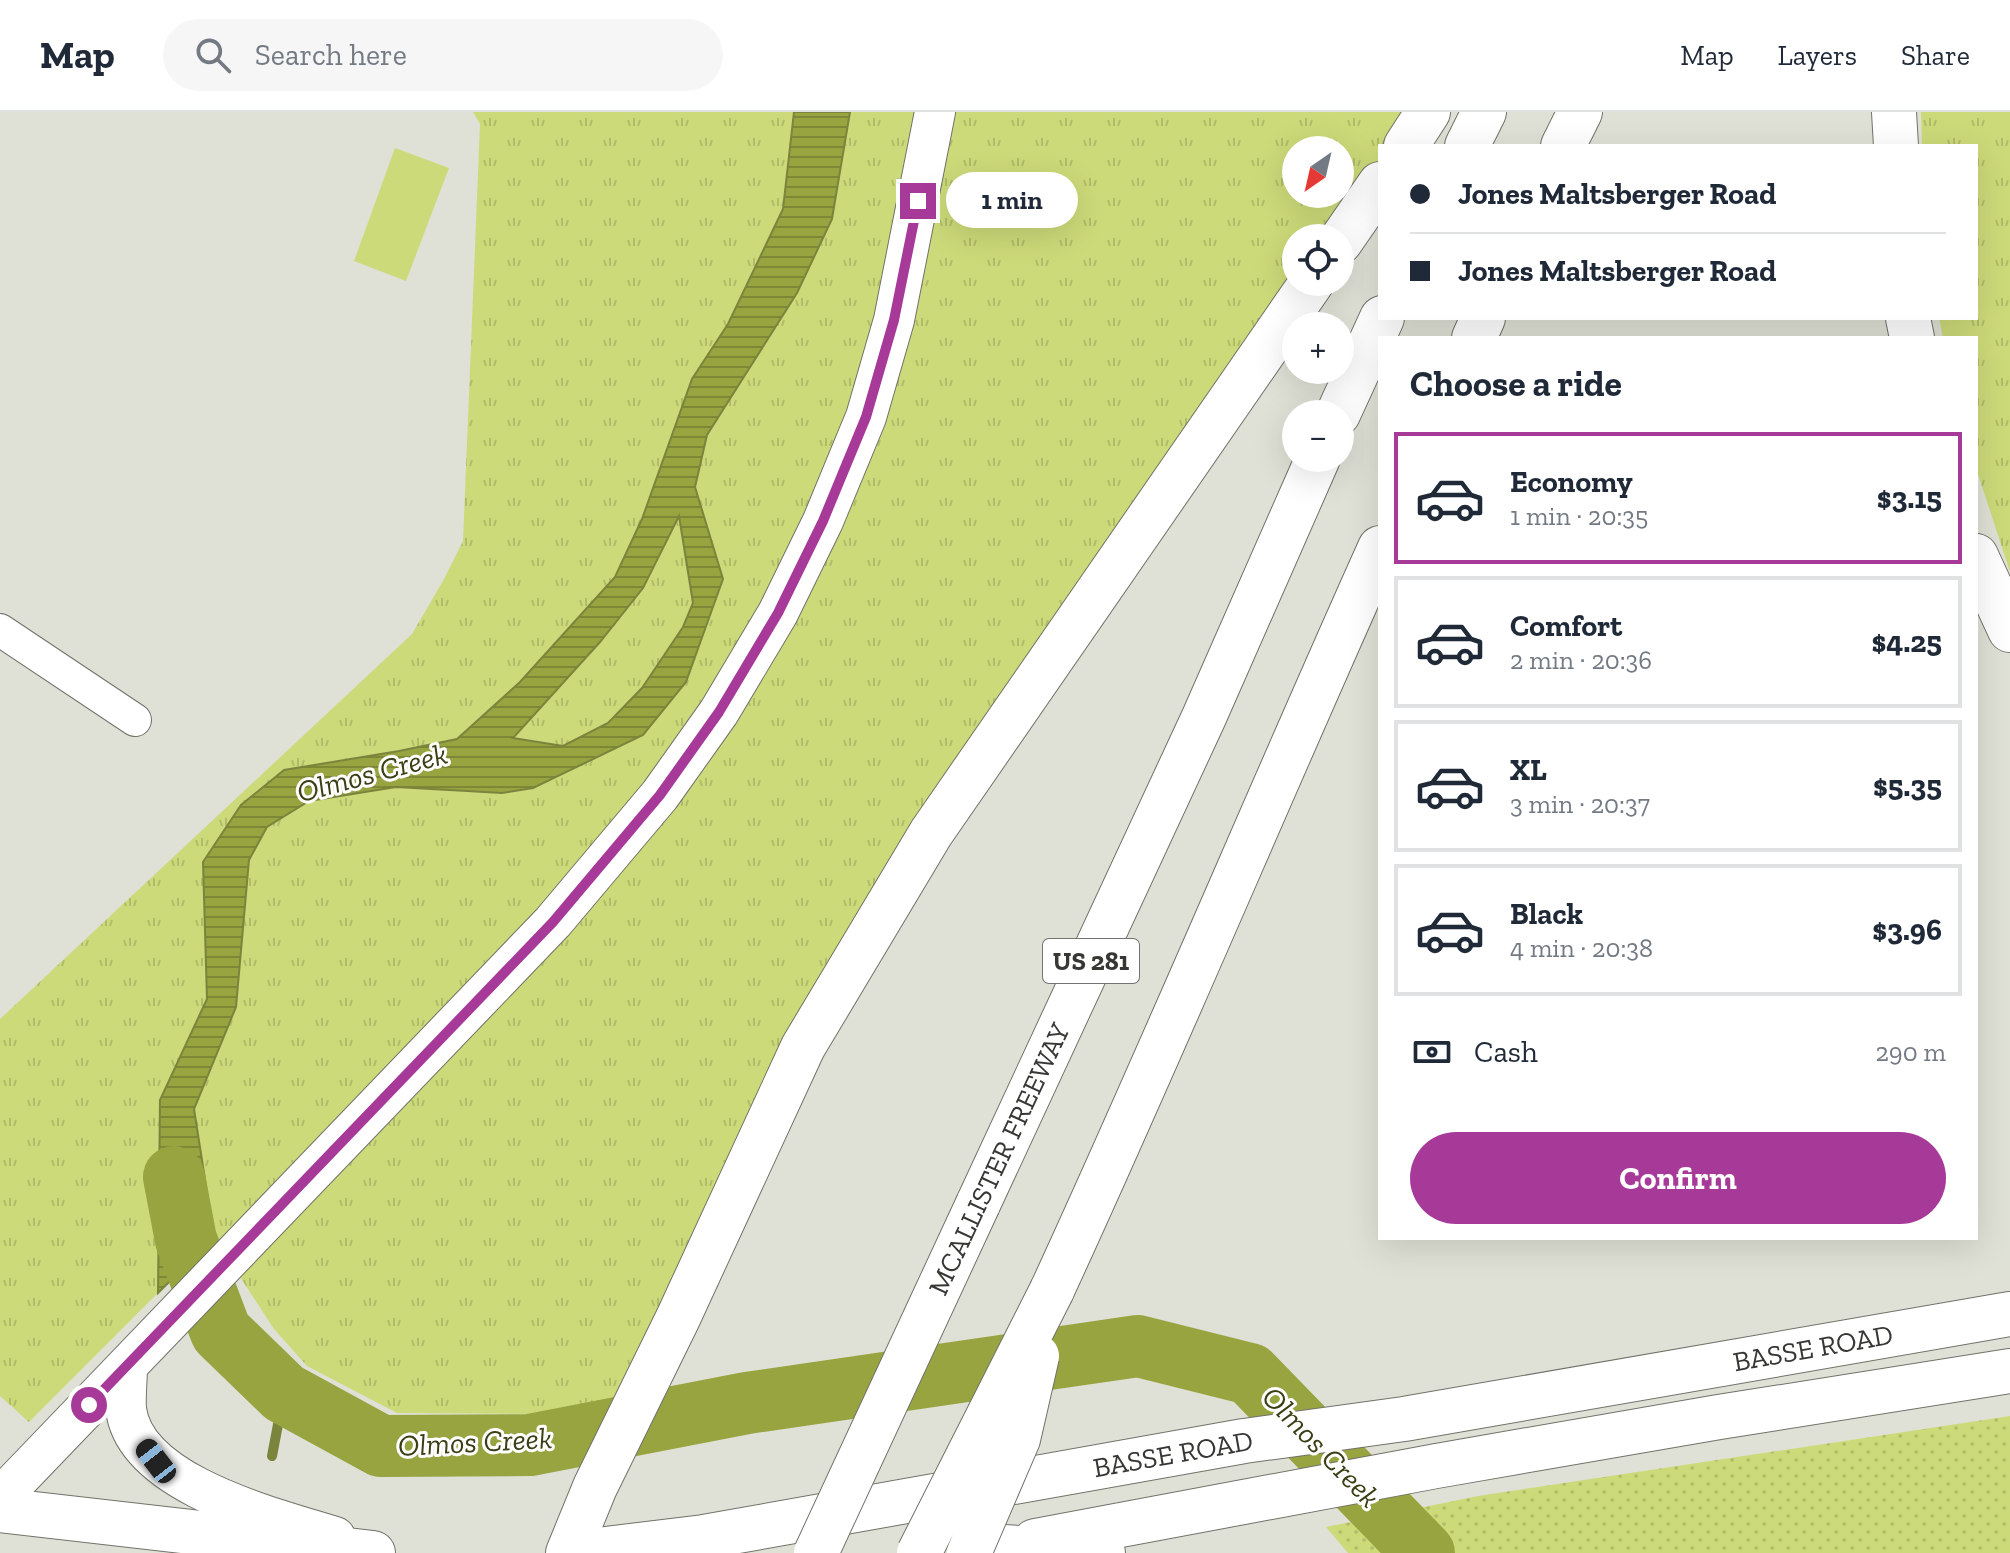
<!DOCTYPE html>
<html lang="en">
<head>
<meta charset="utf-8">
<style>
  :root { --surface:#fff; --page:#f6f6f7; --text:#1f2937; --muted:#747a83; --line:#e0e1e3; --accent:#a73a99 }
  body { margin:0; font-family:"Zilla Slab",serif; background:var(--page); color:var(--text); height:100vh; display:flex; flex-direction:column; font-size:30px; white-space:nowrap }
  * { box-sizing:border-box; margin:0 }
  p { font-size:26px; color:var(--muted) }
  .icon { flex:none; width:44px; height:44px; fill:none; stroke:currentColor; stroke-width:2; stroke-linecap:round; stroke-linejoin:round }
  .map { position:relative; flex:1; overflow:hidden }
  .side { position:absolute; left:1378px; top:224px; width:600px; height:904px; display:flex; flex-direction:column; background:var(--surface); border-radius:0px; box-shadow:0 8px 32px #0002 }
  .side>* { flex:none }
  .top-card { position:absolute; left:1378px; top:32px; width:600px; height:176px; border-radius:0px; box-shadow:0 8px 32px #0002; display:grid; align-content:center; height:176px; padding:0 32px; background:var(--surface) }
  .needle { width:52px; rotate:214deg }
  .controls { position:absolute; left:1282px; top:24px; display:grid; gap:16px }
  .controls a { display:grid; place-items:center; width:72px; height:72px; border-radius:50%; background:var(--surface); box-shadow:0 8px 32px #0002; font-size:40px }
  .end { position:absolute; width:36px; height:36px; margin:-18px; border:10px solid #a73a99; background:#fff; box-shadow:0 0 0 4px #fff }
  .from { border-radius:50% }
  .bubble { position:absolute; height:56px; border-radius:28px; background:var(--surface); box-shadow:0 8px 32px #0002; font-size:26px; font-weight:700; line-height:56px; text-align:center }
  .car { position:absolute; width:24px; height:48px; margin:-24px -12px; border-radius:10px; box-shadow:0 0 6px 2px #0007; background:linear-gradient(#222 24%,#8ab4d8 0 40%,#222 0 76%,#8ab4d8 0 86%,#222 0) }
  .top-card b { display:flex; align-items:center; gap:28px; height:76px; font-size:30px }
  .top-card b+b { border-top:2px solid var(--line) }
  .top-card i { width:20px; height:20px; background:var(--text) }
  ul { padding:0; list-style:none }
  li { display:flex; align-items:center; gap:24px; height:132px; margin:0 16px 12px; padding:0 16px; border:4px solid var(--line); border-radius:0px }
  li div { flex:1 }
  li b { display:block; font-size:30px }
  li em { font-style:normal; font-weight:700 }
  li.current { border-color:var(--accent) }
  li>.icon { width:72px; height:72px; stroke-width:1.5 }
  h2 { padding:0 32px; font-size:36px; line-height:96px }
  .pay { display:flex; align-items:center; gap:20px; height:88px; padding:0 32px; font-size:30px }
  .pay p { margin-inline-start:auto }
  .button { display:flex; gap:16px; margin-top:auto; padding:16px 32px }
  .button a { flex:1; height:92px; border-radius:48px; background:var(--accent); color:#fff; font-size:32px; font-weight:700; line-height:92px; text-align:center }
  header { display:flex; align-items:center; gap:48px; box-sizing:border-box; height:112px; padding:0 40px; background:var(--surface); border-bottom:2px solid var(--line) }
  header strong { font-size:38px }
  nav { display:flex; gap:44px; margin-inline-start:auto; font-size:28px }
  .search { width:560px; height:72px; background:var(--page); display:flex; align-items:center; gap:20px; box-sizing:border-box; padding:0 28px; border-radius:44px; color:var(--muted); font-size:30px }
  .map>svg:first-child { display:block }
</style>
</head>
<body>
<header>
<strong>Map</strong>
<div class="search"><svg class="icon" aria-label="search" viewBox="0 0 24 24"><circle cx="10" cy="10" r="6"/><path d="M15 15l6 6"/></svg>Search here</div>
<nav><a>Map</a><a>Layers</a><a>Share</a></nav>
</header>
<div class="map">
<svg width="2010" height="1441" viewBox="0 0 2010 1441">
  <defs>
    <pattern id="grass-dots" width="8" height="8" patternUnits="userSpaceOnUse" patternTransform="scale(2)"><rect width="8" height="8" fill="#cdda79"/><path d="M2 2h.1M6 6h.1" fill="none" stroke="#b1bc69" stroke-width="1.8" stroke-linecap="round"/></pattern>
    <pattern id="park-tufts" width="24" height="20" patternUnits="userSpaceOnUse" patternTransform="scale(2)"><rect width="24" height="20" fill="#cdda79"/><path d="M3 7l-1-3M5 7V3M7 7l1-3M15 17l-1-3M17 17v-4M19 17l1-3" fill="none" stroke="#b1bc69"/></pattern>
    <pattern id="water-rules" width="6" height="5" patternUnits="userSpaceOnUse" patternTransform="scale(2)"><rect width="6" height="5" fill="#98a440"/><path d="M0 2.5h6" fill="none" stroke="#7d8736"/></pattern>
  </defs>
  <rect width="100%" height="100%" fill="#dfe1d6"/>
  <path fill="url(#grass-dots)" d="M2010,1304v137h-662l-22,-26 152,-31z"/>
  <path fill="url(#park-tufts)" fill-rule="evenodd" d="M473,0h940l-20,34h-13v19l-51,73h-33v44l-377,546 -296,571 -91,15 -135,-1 -90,-47 -33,-37 -60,-92 -185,185 -29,-26v-377l412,-385 32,-55 19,-38 17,-417zM1296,38h44v44h-44z
    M1921,0h89v460l-34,-104v-130h-33l-4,-20h37v-172h-54z"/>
  <path fill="#cdda79" d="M395,36l54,20 -43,113 -52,-20z"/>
  <path fill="url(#water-rules)" stroke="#7b843c" stroke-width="2" fill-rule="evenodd" d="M794,0h56l-18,107 -35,74 -90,142 -12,52 28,92 -37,103 -43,53 -110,53 -31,5 -106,-6 -87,14 -42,26 -18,33 -13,147 -42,102 20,128 -56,56 2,-193 47,-101 -4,-137 38,-57 43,-35 115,-19 58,-12 63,-57 95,-105 27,-58 50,-140 36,-55 55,-115zM679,404l14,87 -10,24 -41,61 -34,35 -45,23 -50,-8 87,-96 43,-54z"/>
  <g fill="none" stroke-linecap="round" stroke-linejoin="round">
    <path stroke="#7b843c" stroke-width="10" d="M272,1344l12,-63"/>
    <path stroke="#98a440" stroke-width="62" d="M174,1065l12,63 35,92 63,61 97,53 149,-1 217,-42 391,-57 112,28 174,179"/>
    <defs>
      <path id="minor" d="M0,518l135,90"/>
      <path id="tertiary" d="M127,1254c0,14 -2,30 -1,43 9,76 149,109 209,128
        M0,1386l553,-576 107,-127 59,-83 59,-99 45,-92 43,-104 28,-97 41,-208"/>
      <path id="secondary" d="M0,1398l373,43
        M1035,1429l401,-75 283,-49 291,-46
        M573,1441l131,-16 540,-96 160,-22 606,-105"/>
      <path id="motorway" d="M1894,0l2,34
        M1406,34l22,-34
        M1467,34l17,-34
        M1563,34l17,-34
        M1340,130l40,-58
        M1908,206l4,20
        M1474,226l9,-20
        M1338,302l44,-96
        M1976,444l34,74
        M978,1092l226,-487 114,-259
        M1052,1178c113,-245 217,-495 328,-742
        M1003,1435l100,6
        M568,1441l27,-66 83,-169 125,-271 128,-214 381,-551"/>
    </defs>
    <use href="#minor" stroke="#717269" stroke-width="34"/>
    <use href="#tertiary" stroke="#717269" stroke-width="42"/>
    <use href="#secondary" stroke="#717269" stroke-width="46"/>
    <use href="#motorway" stroke="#717269" stroke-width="46"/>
    <use href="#minor" stroke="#fff" stroke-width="32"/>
    <use href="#tertiary" stroke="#fff" stroke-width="40"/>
    <use href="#secondary" stroke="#fff" stroke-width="44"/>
    <use href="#motorway" stroke="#fff" stroke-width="44"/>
    <defs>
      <path id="motorway-bridge" d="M816,1441l162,-349
        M919,1441l133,-263
        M969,1441l49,-114 19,-83"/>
    </defs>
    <use href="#motorway-bridge" stroke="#717269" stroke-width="46" stroke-linecap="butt"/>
    <use href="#motorway-bridge" stroke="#fff" stroke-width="44"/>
  </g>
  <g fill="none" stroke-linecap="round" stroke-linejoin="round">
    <path stroke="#a73a99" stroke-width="10" d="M89,1293l464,-483 107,-127 59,-83 59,-99 45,-92 43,-104 28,-97 24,-119"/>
  </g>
  <g text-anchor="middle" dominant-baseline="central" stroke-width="6" stroke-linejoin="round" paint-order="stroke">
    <rect fill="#fff" stroke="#737471" stroke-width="2" x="1043" y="827" width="96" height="44" rx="6"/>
    <g font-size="26" font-weight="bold" fill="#373834">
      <text x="1091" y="849">US 281</text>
    </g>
    <g font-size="28" fill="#373834" stroke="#fff">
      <text transform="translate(999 1047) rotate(-65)">MCALLISTER FREEWAY</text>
      <text transform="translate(1813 1236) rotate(-10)">BASSE ROAD</text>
      <text transform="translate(1173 1342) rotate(-10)">BASSE ROAD</text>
    </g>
    <g font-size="30" font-style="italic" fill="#3a3f15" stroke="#fff">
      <text transform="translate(372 661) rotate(-15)">Olmos Creek</text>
      <text transform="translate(475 1330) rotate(-3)">Olmos Creek</text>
      <text transform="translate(1321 1335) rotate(46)">Olmos Creek</text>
    </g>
  </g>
</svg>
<div class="controls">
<a><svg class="needle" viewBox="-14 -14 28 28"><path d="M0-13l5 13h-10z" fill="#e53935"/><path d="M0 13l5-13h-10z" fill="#747a83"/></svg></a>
<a><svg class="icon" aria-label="locate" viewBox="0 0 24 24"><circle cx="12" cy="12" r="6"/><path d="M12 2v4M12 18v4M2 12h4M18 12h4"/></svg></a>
<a>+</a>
<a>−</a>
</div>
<i class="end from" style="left:89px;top:1293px"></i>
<i class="end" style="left:918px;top:89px"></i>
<div class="bubble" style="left:946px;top:60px;width:132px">1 min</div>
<i class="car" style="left:156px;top:1349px;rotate:322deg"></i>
<div class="top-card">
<b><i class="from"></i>Jones Maltsberger Road</b>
<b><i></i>Jones Maltsberger Road</b>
</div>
<section class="side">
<h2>Choose a ride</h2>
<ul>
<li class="current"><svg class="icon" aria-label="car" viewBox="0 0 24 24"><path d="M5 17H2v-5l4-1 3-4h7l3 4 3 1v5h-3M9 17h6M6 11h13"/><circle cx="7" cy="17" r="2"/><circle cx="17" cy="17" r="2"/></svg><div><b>Economy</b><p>1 min · 20:35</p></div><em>$3.15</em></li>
<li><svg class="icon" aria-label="car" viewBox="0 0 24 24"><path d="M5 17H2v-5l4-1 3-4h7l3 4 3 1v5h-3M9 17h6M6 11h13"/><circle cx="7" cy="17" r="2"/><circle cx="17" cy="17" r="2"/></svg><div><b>Comfort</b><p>2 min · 20:36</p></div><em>$4.25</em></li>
<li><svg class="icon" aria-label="car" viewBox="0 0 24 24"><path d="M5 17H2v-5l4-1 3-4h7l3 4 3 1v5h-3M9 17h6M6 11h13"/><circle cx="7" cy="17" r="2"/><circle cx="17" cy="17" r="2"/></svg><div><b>XL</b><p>3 min · 20:37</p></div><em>$5.35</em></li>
<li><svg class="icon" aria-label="car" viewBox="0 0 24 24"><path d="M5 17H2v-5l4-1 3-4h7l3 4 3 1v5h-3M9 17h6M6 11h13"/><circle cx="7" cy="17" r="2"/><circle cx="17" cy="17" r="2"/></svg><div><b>Black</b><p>4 min · 20:38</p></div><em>$3.96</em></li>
</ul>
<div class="pay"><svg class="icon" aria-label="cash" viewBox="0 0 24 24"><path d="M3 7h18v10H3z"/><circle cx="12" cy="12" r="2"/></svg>Cash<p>290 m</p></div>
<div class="button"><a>Confirm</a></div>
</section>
</div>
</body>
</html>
